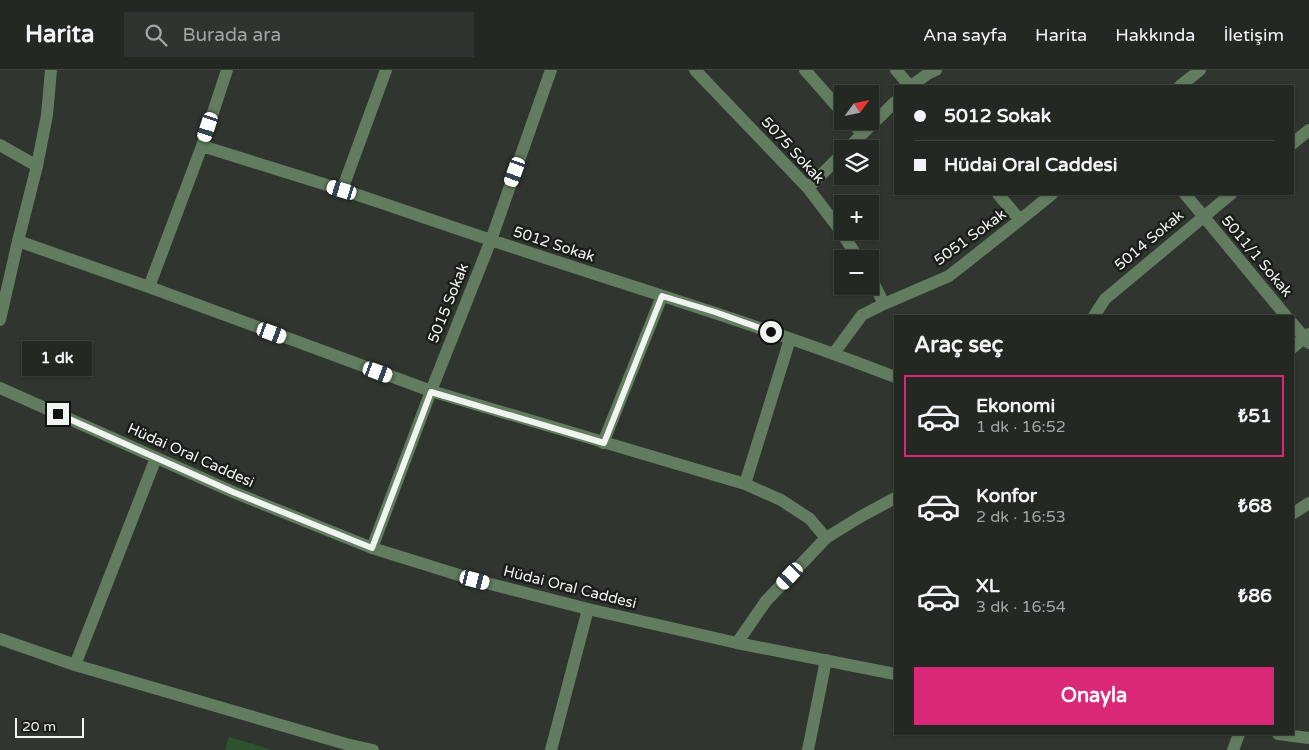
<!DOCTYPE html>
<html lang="tr">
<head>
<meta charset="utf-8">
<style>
  :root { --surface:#242823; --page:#303430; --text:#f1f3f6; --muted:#a3a6a6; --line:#414441; --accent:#db2777 }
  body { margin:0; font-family:"Varela Round",sans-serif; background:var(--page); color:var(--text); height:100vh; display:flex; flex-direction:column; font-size:19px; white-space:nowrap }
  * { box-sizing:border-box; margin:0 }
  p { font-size:16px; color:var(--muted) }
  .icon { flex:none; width:28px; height:28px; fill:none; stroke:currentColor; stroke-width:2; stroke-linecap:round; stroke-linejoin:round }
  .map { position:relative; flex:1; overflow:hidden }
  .panel { position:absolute; left:894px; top:245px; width:400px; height:420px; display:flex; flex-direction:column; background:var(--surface); border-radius:0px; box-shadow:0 1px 4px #0004,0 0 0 1px var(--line) }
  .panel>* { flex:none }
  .top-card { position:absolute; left:894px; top:15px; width:400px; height:110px; border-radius:0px; box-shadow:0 1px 4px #0004,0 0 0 1px var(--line); display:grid; align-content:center; height:110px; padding:0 20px; background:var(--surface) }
  .needle { width:32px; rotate:57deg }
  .controls { position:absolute; left:834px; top:15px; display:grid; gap:10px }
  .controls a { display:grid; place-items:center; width:45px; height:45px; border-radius:0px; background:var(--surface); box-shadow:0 1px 4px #0004,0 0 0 1px var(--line); font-size:25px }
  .scale { position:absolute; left:15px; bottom:12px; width:69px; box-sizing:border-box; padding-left:5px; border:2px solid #f0f4f0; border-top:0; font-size:14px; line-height:18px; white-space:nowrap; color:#f0f4f0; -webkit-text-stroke:4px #1a1d1a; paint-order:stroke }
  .end { position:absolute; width:22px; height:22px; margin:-11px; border:6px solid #f0f4f0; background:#111; box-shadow:0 0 0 2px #111 }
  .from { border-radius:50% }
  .bubble { position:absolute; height:35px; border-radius:0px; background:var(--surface); box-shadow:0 1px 4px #0004,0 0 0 1px var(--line); font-size:16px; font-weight:800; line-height:35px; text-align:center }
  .car { position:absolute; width:15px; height:30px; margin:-15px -8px; border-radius:6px; box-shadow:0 0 4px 1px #0007; background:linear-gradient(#fff 24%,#345 0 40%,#fff 0 76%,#345 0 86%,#fff 0) }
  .top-card b { display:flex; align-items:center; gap:18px; height:48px; font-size:19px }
  .top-card b+b { border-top:1px solid var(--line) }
  .top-card i { width:12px; height:12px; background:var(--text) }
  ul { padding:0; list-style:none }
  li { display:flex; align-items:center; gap:15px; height:82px; margin:0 10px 8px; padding:0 10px; border:2px solid transparent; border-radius:0px }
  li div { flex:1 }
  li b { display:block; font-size:19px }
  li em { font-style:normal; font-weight:800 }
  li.on { border-color:var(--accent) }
  li>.icon { width:45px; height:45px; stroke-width:1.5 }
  h2 { padding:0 20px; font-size:22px; line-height:60px }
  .button { display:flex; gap:10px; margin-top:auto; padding:10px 20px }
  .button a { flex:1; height:58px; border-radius:0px; background:var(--accent); color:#fff; font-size:20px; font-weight:800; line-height:58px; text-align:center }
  header { display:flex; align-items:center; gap:30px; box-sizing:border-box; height:70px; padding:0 25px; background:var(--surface); border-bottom:1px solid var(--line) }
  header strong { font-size:24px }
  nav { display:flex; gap:28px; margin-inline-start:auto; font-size:18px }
  .search { width:350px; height:45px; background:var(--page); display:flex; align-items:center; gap:12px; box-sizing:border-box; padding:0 18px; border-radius:0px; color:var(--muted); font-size:19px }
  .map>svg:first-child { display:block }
</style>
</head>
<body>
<header>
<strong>Harita</strong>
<div class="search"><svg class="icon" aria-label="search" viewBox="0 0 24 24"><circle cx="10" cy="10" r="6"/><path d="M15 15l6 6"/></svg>Burada ara</div>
<nav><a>Ana sayfa</a><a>Harita</a><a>Hakkında</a><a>İletişim</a></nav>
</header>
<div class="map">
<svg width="1309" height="680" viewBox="0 0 1309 680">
  <rect width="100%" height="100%" fill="#30362f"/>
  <path fill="#2e532c" d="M229,667l44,13h-48z"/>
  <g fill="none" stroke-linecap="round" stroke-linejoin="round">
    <path stroke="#617c5f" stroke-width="12" d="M695,0l113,118 29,38 22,33
      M805,0l37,42
      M896,0l14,16
      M911,16l18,-13 7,-3
      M1180,16l20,-16
      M851,51l11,13
      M1292,74l17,-14
      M0,75l37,21
      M202,76c47,15 94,29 141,44 72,24 143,49 215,72 113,37 227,72 337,115
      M847,79l48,-47
      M808,118l34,-34
      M342,120l44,-120
      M998,124l22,26
      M1185,124l101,122
      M18,171l131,46 282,104 314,93 36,16 29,19 16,19
      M870,206l14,28
      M149,217l53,-141 25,-76
      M1094,246l11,-17 126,-105
      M1292,253l17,20
      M1292,278l17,-14
      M834,283l28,-38 22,-11 65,-28 71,-56 32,-26
      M603,373l59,-147
      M745,414l45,-145
      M1292,444l17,-11
      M372,478l59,-157 60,-151 60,-170
      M0,569l75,26 271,79 27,6
      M737,573l29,-42 60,-63 34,-21 35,-19
      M75,595l81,-207
      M551,680l37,-141
      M808,680l18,-90
      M1233,680l6,-16"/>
    <path stroke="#617c5f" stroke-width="12" d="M0,250l18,-79 19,-75 10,-51 4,-45
      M0,318l233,104 139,56 103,32 113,29 149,34 158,31
      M1278,664l31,4"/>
  </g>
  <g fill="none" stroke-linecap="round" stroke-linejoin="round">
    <path stroke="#f0f4f0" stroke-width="6" d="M58,344l175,78 139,56 59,-156 173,51 58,-147 53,16 56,20"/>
  </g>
  <g text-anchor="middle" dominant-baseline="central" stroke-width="5" stroke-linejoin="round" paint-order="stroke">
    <g font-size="15" fill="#f0f4f0" stroke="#1a1d1a">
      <text transform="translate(793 80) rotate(47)">5075 Sokak</text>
      <text transform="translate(970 167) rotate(-36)">5051 Sokak</text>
      <text transform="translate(1149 170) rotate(-40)">5014 Sokak</text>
      <text transform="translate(554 174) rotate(18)">5012 Sokak</text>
      <text transform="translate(1257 186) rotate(50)">5011/1 Sokak</text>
      <text transform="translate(448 233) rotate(-68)">5015 Sokak</text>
      <text transform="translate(191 385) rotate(24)">Hüdai Oral Caddesi</text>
      <text transform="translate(570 517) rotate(14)">Hüdai Oral Caddesi</text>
    </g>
  </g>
</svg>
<div class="controls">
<a><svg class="needle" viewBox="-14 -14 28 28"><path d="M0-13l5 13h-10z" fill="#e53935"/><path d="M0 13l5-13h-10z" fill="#a3a6a6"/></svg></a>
<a><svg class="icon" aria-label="layers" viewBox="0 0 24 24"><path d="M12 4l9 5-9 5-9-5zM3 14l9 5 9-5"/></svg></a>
<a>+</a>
<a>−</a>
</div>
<div class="scale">20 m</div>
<i class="end from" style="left:771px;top:262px"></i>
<i class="end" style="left:58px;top:344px"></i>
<div class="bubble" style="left:22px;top:271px;width:70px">1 dk</div>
<i class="car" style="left:208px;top:57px;rotate:198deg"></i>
<i class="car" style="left:515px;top:102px;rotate:200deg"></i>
<i class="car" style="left:342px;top:120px;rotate:287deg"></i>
<i class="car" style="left:272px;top:263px;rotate:110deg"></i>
<i class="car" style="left:378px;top:302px;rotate:110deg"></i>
<i class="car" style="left:790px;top:506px;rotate:223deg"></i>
<i class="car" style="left:475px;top:510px;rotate:104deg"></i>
<div class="top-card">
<b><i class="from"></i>5012 Sokak</b>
<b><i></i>Hüdai Oral Caddesi</b>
</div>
<section class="panel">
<h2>Araç seç</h2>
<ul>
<li class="on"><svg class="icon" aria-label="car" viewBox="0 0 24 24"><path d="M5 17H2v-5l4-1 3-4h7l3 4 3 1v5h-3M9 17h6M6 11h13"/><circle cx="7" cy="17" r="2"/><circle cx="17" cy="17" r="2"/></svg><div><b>Ekonomi</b><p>1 dk · 16:52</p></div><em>₺51</em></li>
<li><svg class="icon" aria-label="car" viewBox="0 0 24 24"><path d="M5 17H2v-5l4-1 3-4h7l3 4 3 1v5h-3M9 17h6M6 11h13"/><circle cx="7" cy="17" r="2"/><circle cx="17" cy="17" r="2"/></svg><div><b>Konfor</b><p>2 dk · 16:53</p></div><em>₺68</em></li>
<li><svg class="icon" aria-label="car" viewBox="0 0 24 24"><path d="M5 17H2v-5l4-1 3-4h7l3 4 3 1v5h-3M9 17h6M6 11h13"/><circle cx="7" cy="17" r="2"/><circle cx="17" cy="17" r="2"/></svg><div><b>XL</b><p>3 dk · 16:54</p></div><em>₺86</em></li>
</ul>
<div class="button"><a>Onayla</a></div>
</section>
</div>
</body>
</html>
